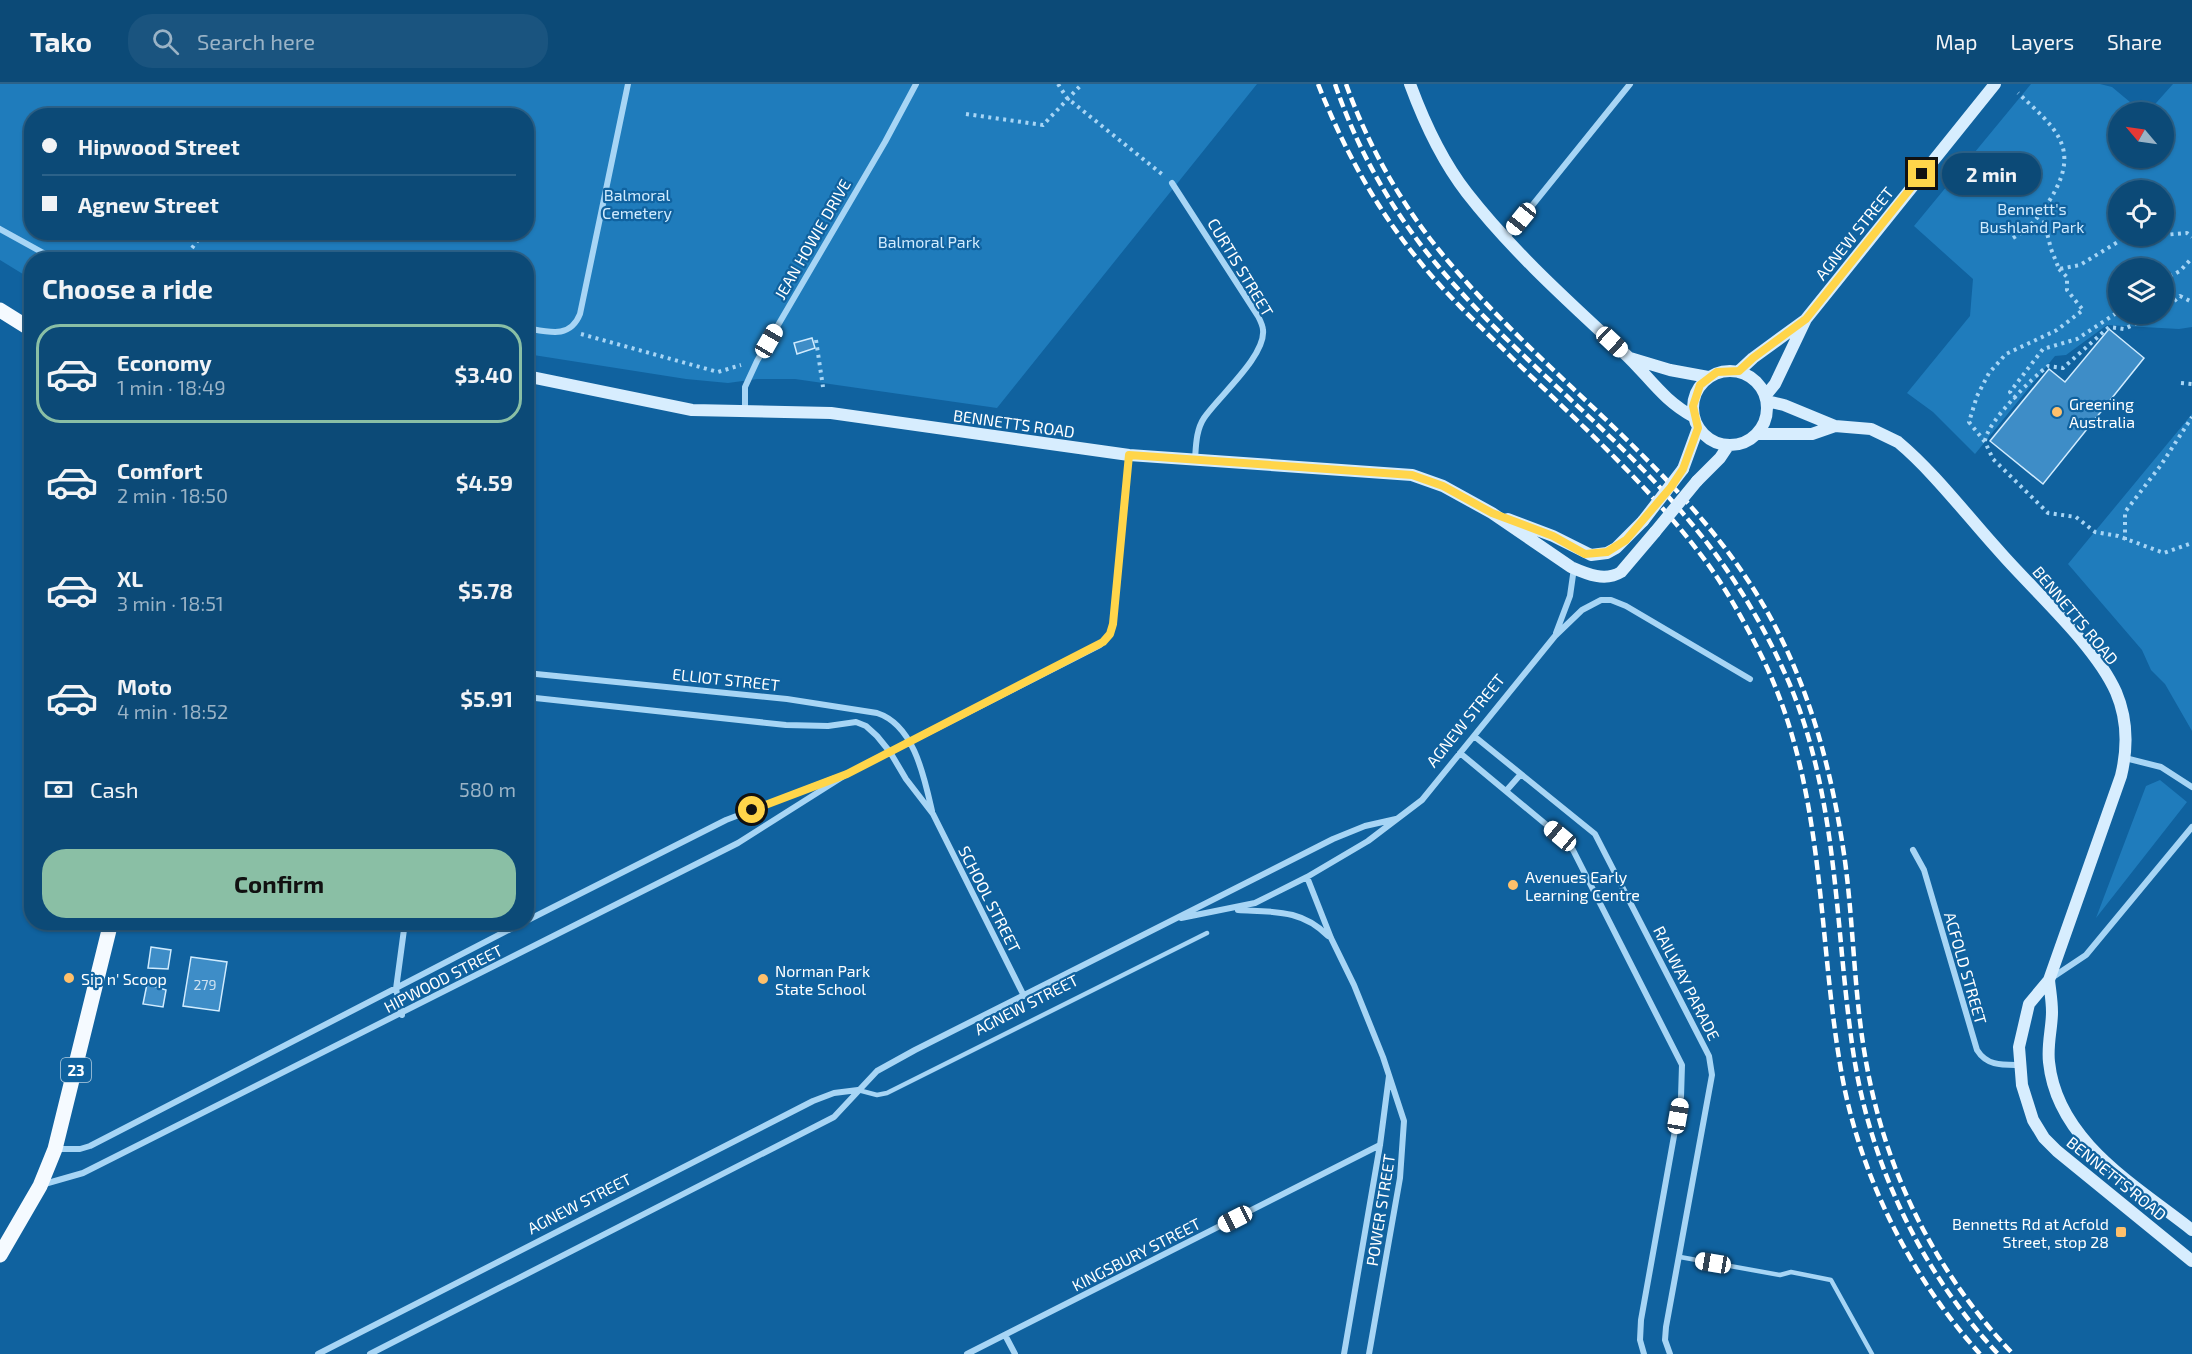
<!DOCTYPE html>
<html lang="en">
<head>
<meta charset="utf-8">
<style>
  :root { --surface:#0c4a77; --page:#1a547f; --text:#f1f3f6; --muted:#9ab3c6; --line:#2c6289; --accent:#8abfa5 }
  body { margin:0; font-family:"Exo 2",sans-serif; background:var(--page); color:var(--text); height:100vh; display:flex; flex-direction:column; font-size:22px; white-space:nowrap }
  * { box-sizing:border-box; margin:0 }
  p { font-size:20px; color:var(--muted) }
  .icon { flex:none; width:33px; height:33px; fill:none; stroke:currentColor; stroke-width:2; stroke-linecap:round; stroke-linejoin:round }
  .map { position:relative; flex:1; overflow:hidden }
  .sheet { position:absolute; left:24px; top:168px; width:510px; height:678px; display:flex; flex-direction:column; background:var(--surface); border-radius:24px; box-shadow:0 2px 4px #0004,0 0 0 2px var(--line) }
  .sheet>* { flex:none }
  .top-card { position:absolute; left:24px; top:24px; width:510px; height:132px; border-radius:24px; box-shadow:0 2px 4px #0004,0 0 0 2px var(--line); display:grid; align-content:center; height:132px; padding:0 18px; background:var(--surface) }
  .needle { width:39px; rotate:299deg }
  .tools { position:absolute; left:2108px; top:18px; display:grid; gap:12px }
  .tools a { display:grid; place-items:center; width:66px; height:66px; border-radius:50%; background:var(--surface); box-shadow:0 2px 4px #0004,0 0 0 2px var(--line); font-size:30px }
  .end { position:absolute; width:27px; height:27px; margin:-14px; border:8px solid #ffd54a; background:#111; box-shadow:0 0 0 3px #111 }
  .from { border-radius:50% }
  .bubble { position:absolute; height:42px; border-radius:21px; background:var(--surface); box-shadow:0 2px 4px #0004,0 0 0 2px var(--line); font-size:20px; font-weight:700; line-height:42px; text-align:center }
  .car { position:absolute; width:18px; height:36px; margin:-18px -9px; border-radius:8px; box-shadow:0 0 4px 2px #0007; background:linear-gradient(#fff 24%,#345 0 40%,#fff 0 76%,#345 0 86%,#fff 0) }
  .top-card b { display:flex; align-items:center; gap:21px; height:57px; font-size:22px }
  .top-card b+b { border-top:2px solid var(--line) }
  .top-card i { width:15px; height:15px; background:var(--text) }
  ul { padding:0; list-style:none }
  li { display:flex; align-items:center; gap:18px; height:99px; margin:0 12px 9px; padding:0 6px; border:3px solid transparent; border-radius:24px }
  li div { flex:1 }
  li b { display:block; font-size:22px }
  li em { font-style:normal; font-weight:700 }
  li.on { border-color:var(--accent) }
  li>.icon { width:54px; height:54px; stroke-width:1.5 }
  h2 { padding:0 18px; font-size:27px; line-height:72px }
  .pay { display:flex; align-items:center; gap:15px; height:66px; padding:0 18px; font-size:22px }
  .pay p { margin-inline-start:auto }
  .button { display:flex; gap:12px; margin-top:auto; padding:12px 18px }
  .button a { flex:1; height:69px; border-radius:24px; background:var(--accent); color:#111; font-size:24px; font-weight:700; line-height:69px; text-align:center }
  header { display:flex; align-items:center; gap:36px; box-sizing:border-box; height:84px; padding:0 30px; background:var(--surface); border-bottom:2px solid var(--line) }
  header strong { font-size:28px }
  nav { display:flex; gap:33px; margin-inline-start:auto; font-size:21px }
  .search { width:420px; height:54px; background:var(--page); display:flex; align-items:center; gap:15px; box-sizing:border-box; padding:0 21px; border-radius:24px; color:var(--muted); font-size:22px }
  .map>svg:first-child { display:block }
</style>
</head>
<body>
<header>
<strong>Tako</strong>
<div class="search"><svg class="icon" aria-label="search" viewBox="0 0 24 24"><circle cx="10" cy="10" r="6"/><path d="M15 15l6 6"/></svg>Search here</div>
<nav><a>Map</a><a>Layers</a><a>Share</a></nav>
</header>
<div class="map">
<svg width="2192" height="1270" viewBox="0 0 2192 1270">
  <rect width="100%" height="100%" fill="#10629f"/>
  <path fill="#1f7cbc" fill-rule="evenodd" d="M0,0h1257l-260,324 -202,-29h-38l-29,4 -42,-4 -159,-25 -1,-94h-494l-1,19 -31,-19zM32,32h494v116h-494z
    M2031,0h69l12,3 30,25h-24v46h45v-46h-15l25,-28h19v243l-13,2 -72,-4 -41,30 -11,1 -80,98 -42,-42 -26,-19 63,-77 3,-37 -59,-53zM2118,106h45v46h-45zM2118,184h45v46h-45z
    M2192,330v317l-27,-47 -14,-14 -9,-20 -74,-86z
    M2160,696l27,22 -91,116 50,-132z"/>
  <path fill="#3e8dc7" stroke="#d0ebfe" stroke-width="1.5" d="M2109,245l35,29 -101,126 -53,-43 59,-72 16,13z
    M812,254l3,10 -18,6 -3,-11z
    M151,863l20,3 -3,19 -20,-1z
    M191,873l36,5 -8,49 -36,-5z
    M147,900l19,6 -3,17 -20,-3z"/>
  <g fill="none" stroke-linecap="round" stroke-linejoin="round">
    <path stroke="#a7d5f5" stroke-width="4" stroke-dasharray="3 4.5" stroke-linecap="butt" d="M1058,0l9,14 96,77
      M966,30l77,11 39,-41
      M2042,129l9,36 8,20 21,-4 41,-25 35,-4
      M2163,151l24,-2 5,4
      M2013,154c17,-10 28,-23 38,-40 31,-51 3,-71 -33,-105
      M183,176l21,-28
      M2059,185l8,8v13l16,20 -26,20 -51,24 -17,19 -12,23 -8,26 16,20 8,17 55,54 28,4 19,15 23,4 46,17 28,-10
      M2163,196l17,-9 12,-13
      M2163,227l17,-15 12,6
      M581,250l137,38 23,-7
      M816,256l7,47
      M2181,299l11,1
      M2016,315l-6,-7 33,-43 34,-10 41,-27
      M1985,357c2,-19 47,-63 63,-75l15,2 46,-41 15,2 33,-15
      M2125,456v-28l36,-47 31,-48"/>
    <path stroke="#a7d5f5" stroke-width="4.5" d="M858,1006l19,5 10,-2 320,-160
      M1680,1173l100,18 11,-3 40,8 41,74"/>
    <path stroke="#a7d5f5" stroke-width="6" d="M1172,99l86,133c2,4 5,10 5,14 3,26 -45,67 -59,88 -8,12 -8,28 -9,41
      M0,145l56,31
      M1506,154l124,-154
      M526,244c23,4 44,11 54,-14l48,-230
      M745,327v-24l12,-26 128,-219 31,-58
      M1556,549l14,-37 4,-28
      M526,589l261,26 90,14c37,12 47,63 55,98
      M526,613l260,28 42,1 28,-4 10,4 11,10 13,16 16,27 27,35 91,182
      M1474,652l121,98 114,222 3,19 -46,252 -1,13 5,14
      M1460,669l100,83 13,14 109,215 -1,32 -40,223 -1,20 4,14
      M2125,674l36,9 31,20
      M1506,707l15,-17
      M1913,766l11,20 53,180c10,16 25,15 42,15
      M1307,793l24,61 23,47 29,72 21,64 -4,57 -31,176
      M1238,826c35,2 64,-1 90,26
      M1181,834l74,-15 52,-26 61,-36 54,-41 133,-164 27,-26 19,-10h10l15,6 124,73
      M526,837l200,-101 109,-42
      M2053,893l33,-22 106,-128
      M402,931l-6,-26 9,-67
      M56,1065h24l10,-3 434,-224
      M41,1101l42,-12 655,-330 109,-69 253,-129 10,-11 3,-10 16,-168
      M1005,1251l10,19
      M318,1270l495,-253 21,-8 24,-3
      M370,1270l464,-237 43,-46 38,-21 418,-211 32,-13 31,-7
      M967,1270l413,-209
      M1344,1270l36,-209 9,-69"/>
    <path stroke="#d7edfe" stroke-width="12" d="M1410,0c14,38 32,77 57,109 46,59 102,109 157,160 25,23 38,47 70,64
      M1630,274l40,12 38,7
      M1693 324a37 37 0 1 1 74 0a37 37 0 1 1-74 0Z
      M1739,287l14,-13 52,-38
      M526,292l166,34 139,3 298,42 283,20 31,11 49,27 79,54c16,7 34,15 50,5l34,-40
      M1766,311l9,-11 31,-65 189,-235
      M1767,317l17,4 51,21 36,3 27,13c36,30 70,75 102,110 35,40 95,93 116,140 12,28 12,55 5,84l-72,204 -20,24 -10,43 3,38 11,35 11,18 13,13 135,110
      M1757,350h55l23,-8
      M1683,385l15,-41
      M1697,397l23,-23 8,-12
      M1508,435l45,17 38,19 16,-2 9,-5 27,-27
      M2049,896c1,10 3,21 3,32 0,16 -5,32 -3,50 8,79 86,123 143,168"/>
    <path stroke="#f5faff" stroke-width="15" d="M0,226l32,20
      M0,1171l40,-69 15,-37 56,-227"/>
    <path stroke="#fff" stroke-width="4.5" stroke-dasharray="10 4.5" stroke-linecap="butt" d="M1318,0c25,63 56,121 98,173 29,37 64,69 97,102 64,62 131,122 185,192 26,33 46,70 65,108 62,129 54,267 77,405 17,106 68,210 140,290
      M1335,0c19,56 47,109 83,157 79,104 190,181 273,282 37,44 67,92 91,144 56,119 52,249 70,377 16,115 66,224 146,310
      M1346,0c20,56 49,109 85,156 109,140 272,236 351,400 34,70 52,144 63,221 9,68 9,138 22,206 20,109 70,207 146,287"/>
    <path stroke="#d7edfe" stroke-width="12" d="M1643,437l40,-52
      M1655,448l42,-51"/>
  </g>
  <g fill="none" stroke-linecap="round" stroke-linejoin="round">
    <path stroke="#ffd54a" stroke-width="8" d="M752,726l95,-36 256,-132 7,-8 3,-10 16,-169 283,20 31,11 49,27 61,23 32,18 22,-2 19,-12 45,-53 12,-18 15,-41 -5,-22 7,-21 17,-13 22,-1 14,-13 53,-39 116,-145"/>
  </g>
  <g fill="#ffc06b" stroke="#10629f" stroke-width="2">
    <circle cx="2057" cy="328" r="6"/>
    <circle cx="1513" cy="801" r="6"/>
    <circle cx="69" cy="894" r="6"/>
    <circle cx="763" cy="895" r="6"/>
    <rect x="2115" y="1142" width="12" height="12" rx="3"/>
  </g>
  <g text-anchor="middle" dominant-baseline="central" stroke-width="4.5" stroke-linejoin="round" paint-order="stroke">
    <g font-size="14" fill="#cfe2f1">
      <text x="205" y="900">279</text>
    </g>
    <rect fill="#10629f" stroke="#b7d0e2" stroke-width="1.5" x="61" y="974" width="30" height="24" rx="4.5"/>
    <g font-size="15" font-weight="bold" fill="#fff">
      <text x="76" y="986">23</text>
    </g>
    <g font-size="16" fill="#d0ebfe" stroke="#10629f">
      <text x="637" y="110">Balmoral<tspan x="637" dy="18">Cemetery</tspan></text>
      <text x="2032" y="124">Bennett's<tspan x="2032" dy="18">Bushland Park</tspan></text>
      <text x="929" y="157">Balmoral Park</text>
    </g>
    <g font-size="16" fill="#fff" stroke="#10629f">
      <text transform="translate(1854 149) rotate(-51)">AGNEW STREET</text>
      <text transform="translate(812 155) rotate(-60)">JEAN HOWIE DRIVE</text>
      <text transform="translate(1241 183) rotate(59)">CURTIS STREET</text>
      <text transform="translate(1014 339) rotate(8)">BENNETTS ROAD</text>
      <text transform="translate(2076 531) rotate(50)">BENNETTS ROAD</text>
      <text transform="translate(726 595) rotate(6)">ELLIOT STREET</text>
      <text transform="translate(1465 636) rotate(-51)">AGNEW STREET</text>
      <text transform="translate(990 815) rotate(63)">SCHOOL STREET</text>
      <text transform="translate(1966 884) rotate(74)">ACFOLD STREET</text>
      <text transform="translate(443 894) rotate(-27)">HIPWOOD STREET</text>
      <text transform="translate(1687 899) rotate(63)">RAILWAY PARADE</text>
      <text transform="translate(1026 920) rotate(-27)">AGNEW STREET</text>
      <text transform="translate(2117 1094) rotate(39)">BENNETTS ROAD</text>
      <text transform="translate(579 1119) rotate(-27)">AGNEW STREET</text>
      <text transform="translate(1380 1126) rotate(-81)">POWER STREET</text>
      <text transform="translate(1136 1170) rotate(-27)">KINGSBURY STREET</text>
    </g>
    <g font-size="16" fill="#fff" stroke="#10629f" text-anchor="start">
      <text x="2069" y="319">Greening<tspan x="2069" dy="18">Australia</tspan></text>
      <text x="1525" y="792">Avenues Early<tspan x="1525" dy="18">Learning Centre</tspan></text>
      <text x="775" y="886">Norman Park<tspan x="775" dy="18">State School</tspan></text>
      <text x="81" y="894">Sip n' Scoop</text>
      <text x="2109" y="1139" text-anchor="end">Bennetts Rd at Acfold<tspan x="2109" dy="18">Street, stop 28</tspan></text>
    </g>
  </g>
</svg>
<div class="tools">
<a><svg class="needle" viewBox="-14 -14 28 28"><path d="M0-13l5 13h-10z" fill="#e53935"/><path d="M0 13l5-13h-10z" fill="#9ab3c6"/></svg></a>
<a><svg class="icon" aria-label="locate" viewBox="0 0 24 24"><circle cx="12" cy="12" r="6"/><path d="M12 2v4M12 18v4M2 12h4M18 12h4"/></svg></a>
<a><svg class="icon" aria-label="layers" viewBox="0 0 24 24"><path d="M12 4l9 5-9 5-9-5zM3 14l9 5 9-5"/></svg></a>
</div>
<i class="end from" style="left:752px;top:726px"></i>
<i class="end" style="left:1922px;top:90px"></i>
<div class="bubble" style="left:1942px;top:69px;width:99px">2 min</div>
<i class="car" style="left:1521px;top:135px;rotate:219deg"></i>
<i class="car" style="left:769px;top:257px;rotate:30deg"></i>
<i class="car" style="left:1612px;top:258px;rotate:133deg"></i>
<i class="car" style="left:1560px;top:752px;rotate:310deg"></i>
<i class="car" style="left:1678px;top:1032px;rotate:10deg"></i>
<i class="car" style="left:1235px;top:1135px;rotate:243deg"></i>
<i class="car" style="left:1713px;top:1179px;rotate:280deg"></i>
<div class="top-card">
<b><i class="from"></i>Hipwood Street</b>
<b><i></i>Agnew Street</b>
</div>
<section class="sheet">
<h2>Choose a ride</h2>
<ul>
<li class="on"><svg class="icon" aria-label="car" viewBox="0 0 24 24"><path d="M5 17H2v-5l4-1 3-4h7l3 4 3 1v5h-3M9 17h6M6 11h13"/><circle cx="7" cy="17" r="2"/><circle cx="17" cy="17" r="2"/></svg><div><b>Economy</b><p>1 min · 18:49</p></div><em>$3.40</em></li>
<li><svg class="icon" aria-label="car" viewBox="0 0 24 24"><path d="M5 17H2v-5l4-1 3-4h7l3 4 3 1v5h-3M9 17h6M6 11h13"/><circle cx="7" cy="17" r="2"/><circle cx="17" cy="17" r="2"/></svg><div><b>Comfort</b><p>2 min · 18:50</p></div><em>$4.59</em></li>
<li><svg class="icon" aria-label="car" viewBox="0 0 24 24"><path d="M5 17H2v-5l4-1 3-4h7l3 4 3 1v5h-3M9 17h6M6 11h13"/><circle cx="7" cy="17" r="2"/><circle cx="17" cy="17" r="2"/></svg><div><b>XL</b><p>3 min · 18:51</p></div><em>$5.78</em></li>
<li><svg class="icon" aria-label="car" viewBox="0 0 24 24"><path d="M5 17H2v-5l4-1 3-4h7l3 4 3 1v5h-3M9 17h6M6 11h13"/><circle cx="7" cy="17" r="2"/><circle cx="17" cy="17" r="2"/></svg><div><b>Moto</b><p>4 min · 18:52</p></div><em>$5.91</em></li>
</ul>
<div class="pay"><svg class="icon" aria-label="cash" viewBox="0 0 24 24"><path d="M3 7h18v10H3z"/><circle cx="12" cy="12" r="2"/></svg>Cash<p>580 m</p></div>
<div class="button"><a>Confirm</a></div>
</section>
</div>
</body>
</html>
